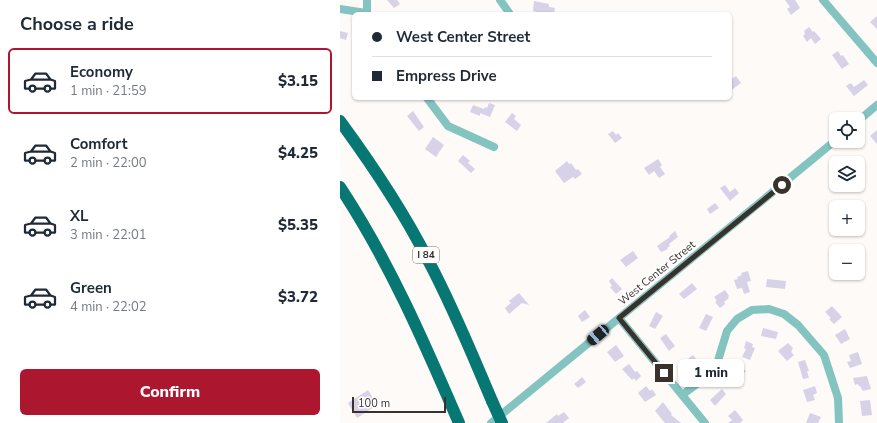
<!DOCTYPE html>
<html lang="en">
<head>
<meta charset="utf-8">
<style>
  :root { --surface:#fff; --page:#f6f6f7; --text:#1f2937; --muted:#747a83; --line:#e0e1e3; --accent:#ac172f }
  body { margin:0; font-family:"Nunito Sans",sans-serif; background:var(--page); color:var(--text); height:100vh; display:flex; flex-direction:column; font-size:15px; white-space:nowrap }
  * { box-sizing:border-box; margin:0 }
  p { font-size:13px; color:var(--muted) }
  .icon { flex:none; width:22px; height:22px; fill:none; stroke:currentColor; stroke-width:2; stroke-linecap:round; stroke-linejoin:round }
  .map { position:relative; flex:1; overflow:hidden }
  .details { display:flex; flex-direction:column; background:var(--surface); width:340px }
  .details>* { flex:none }
  .top-card { position:absolute; left:12px; top:12px; width:380px; height:88px; border-radius:6px; box-shadow:0 1px 3px #0004; display:grid; align-content:center; height:88px; padding:0 20px; background:var(--surface) }
  .tools { position:absolute; left:489px; top:112px; display:grid; gap:8px }
  .tools a { display:grid; place-items:center; width:36px; height:36px; border-radius:6px; background:var(--surface); box-shadow:0 1px 3px #0004; font-size:20px }
  .scale { position:absolute; left:12px; bottom:10px; width:94px; box-sizing:border-box; padding-left:4px; border:2px solid #39322c; border-top:0; font-size:11px; line-height:14px; white-space:nowrap; color:#39322c; -webkit-text-stroke:3px #fff; paint-order:stroke }
  .end { position:absolute; width:18px; height:18px; margin:-9px; border:5px solid #39322c; background:#fff; box-shadow:0 0 0 2px #fff }
  .from { border-radius:50% }
  .bubble { position:absolute; height:28px; border-radius:6px; background:var(--surface); box-shadow:0 1px 3px #0004; font-size:13px; font-weight:800; line-height:28px; text-align:center }
  .car { position:absolute; width:12px; height:24px; margin:-12px -6px; border-radius:5px; box-shadow:0 0 3px 1px #0007; background:linear-gradient(#222 24%,#8ab4d8 0 40%,#222 0 76%,#8ab4d8 0 86%,#222 0) }
  .top-card b { display:flex; align-items:center; gap:14px; height:38px; font-size:15px }
  .top-card b+b { border-top:1px solid var(--line) }
  .top-card i { width:10px; height:10px; background:var(--text) }
  ul { padding:0; list-style:none }
  li { display:flex; align-items:center; gap:12px; height:66px; margin:0 8px 6px; padding:0 12px; border:2px solid transparent; border-radius:6px }
  li div { flex:1 }
  li b { display:block; font-size:15px }
  li em { font-style:normal; font-weight:800 }
  li.current { border-color:var(--accent) }
  li>.icon { width:36px; height:36px; stroke-width:1.5 }
  h2 { padding:0 20px; font-size:18px; line-height:48px }
  .primary-button { display:flex; gap:8px; margin-top:auto; padding:8px 20px }
  .primary-button a { flex:1; height:46px; border-radius:6px; background:var(--accent); color:#fff; font-size:16px; font-weight:800; line-height:46px; text-align:center }
  main { display:flex; flex:1; min-height:0 }
  .map>svg:first-child { display:block }
</style>
</head>
<body>
<main>
<section class="details">
<h2>Choose a ride</h2>
<ul>
<li class="current"><svg class="icon" aria-label="car" viewBox="0 0 24 24"><path d="M5 17H2v-5l4-1 3-4h7l3 4 3 1v5h-3M9 17h6M6 11h13"/><circle cx="7" cy="17" r="2"/><circle cx="17" cy="17" r="2"/></svg><div><b>Economy</b><p>1 min · 21:59</p></div><em>$3.15</em></li>
<li><svg class="icon" aria-label="car" viewBox="0 0 24 24"><path d="M5 17H2v-5l4-1 3-4h7l3 4 3 1v5h-3M9 17h6M6 11h13"/><circle cx="7" cy="17" r="2"/><circle cx="17" cy="17" r="2"/></svg><div><b>Comfort</b><p>2 min · 22:00</p></div><em>$4.25</em></li>
<li><svg class="icon" aria-label="car" viewBox="0 0 24 24"><path d="M5 17H2v-5l4-1 3-4h7l3 4 3 1v5h-3M9 17h6M6 11h13"/><circle cx="7" cy="17" r="2"/><circle cx="17" cy="17" r="2"/></svg><div><b>XL</b><p>3 min · 22:01</p></div><em>$5.35</em></li>
<li><svg class="icon" aria-label="car" viewBox="0 0 24 24"><path d="M5 17H2v-5l4-1 3-4h7l3 4 3 1v5h-3M9 17h6M6 11h13"/><circle cx="7" cy="17" r="2"/><circle cx="17" cy="17" r="2"/></svg><div><b>Green</b><p>4 min · 22:02</p></div><em>$3.72</em></li>
</ul>
<div class="primary-button"><a>Confirm</a></div>
</section>
<div class="map">
<svg width="537" height="423" viewBox="0 0 537 423">
  <rect width="100%" height="100%" fill="#fefaf7"/>
  <path fill="#d7d2e8" d="M47,0h10l3,4 -6,4z
    M445,0h10l5,8 -9,7 -4,-6 3,-2z
    M194,1l15,3v3l6,1 -1,6h-9l-12,-3z
    M537,16v13l-7,-7z
    M469,27l4,5 1,-1 7,8 -6,5 -4,-6 -4,4 -4,-6 2,-2 -1,-3z
    M0,31l8,2 -2,7 -6,-2z
    M498,51l3,5 2,-1 6,9 -7,5 -10,-14z
    M396,76l5,7 -11,8v-11z
    M524,80l4,5 -14,11 -8,-10 5,-3 3,4z
    M149,103l6,2 -5,12 -10,-4v3l-10,-4 3,-7 11,4 1,-2 2,1z
    M73,111l11,16 -5,4 -12,-15z
    M172,113l4,3 -2,3 7,6 -4,6 -12,-9z
    M537,130v14l-7,-8z
    M273,131l3,4 2,-2 4,5 -7,5 -7,-9z
    M93,137l11,8 -8,12 -11,-8z
    M123,155l7,6 -2,2 7,6 -4,4 -13,-12z
    M318,159l4,6 -2,2 5,7 -6,4 -5,-7 -5,4 -5,-7z
    M227,161l2,3 2,-1 5,7 2,-1 4,5 -7,5 -2,-2 -9,6 -9,-12z
    M385,185l5,7 5,-4 4,5 -9,8 -10,-13z
    M375,203l4,5 -9,6 -3,-5z
    M335,231l3,6 -9,7 1,2 -3,2 1,1 -7,3 -4,-6 13,-9 -1,-1z
    M293,251l5,7 -12,9 -6,-7z
    M408,271l3,10 -4,1 3,10 -6,2 -2,-6 -5,1 -3,-9 4,-1 -1,-2 5,-2 -1,-2z
    M272,278l10,11 -6,5 -6,-7 2,-1 -3,-5z
    M427,279l19,2 -1,8 -19,-2z
    M352,283l5,6 -13,10 -5,-5z
    M385,290l4,6 -1,1 1,1 -5,4 1,2 -5,4 -5,-6 2,-1 -3,-4z
    M179,293l10,12 -7,-2 -13,11 -4,-6 6,-5 -2,-2z
    M492,306l10,11 -8,7 -5,-5 2,-1 -6,-6z
    M245,310l5,7 -8,5 -4,-6z
    M316,312l7,4 -8,13 -6,-3z
    M366,314l7,3 -7,14 -7,-3z
    M423,328l15,4 -2,7 -15,-3z
    M505,329l5,10 -9,5 -6,-9z
    M326,334l9,12 -6,5 -9,-13z
    M406,341l7,3 -1,3 3,1 -5,12 -8,-3 4,-8 -2,-1z
    M448,343l5,5 -2,4 3,3 -7,6 -9,-10z
    M276,345l8,11 -9,6 -8,-10z
    M518,352l4,12 -12,4 -3,-6 4,-1 -2,-6z
    M353,355l4,5 -11,10 -5,-6z
    M465,360l4,11h-2l2,7 -6,1 -5,-17z
    M289,364l6,8 2,-1 4,5 -5,5 -2,-3 -2,2 -10,-11z
    M400,366l6,5 -10,12 -6,-4z
    M527,376l4,13 -8,2 -3,-5h-1l-1,-2 -3,1 -2,-7z
    M242,377l4,5 -8,6 -4,-4z
    M306,386l4,5 2,-2 4,6 -11,7 -7,-9z
    M475,386l2,7 -4,2 2,5 -8,2 -4,-12z
    M382,389l4,5 -11,12 -5,-6z
    M28,390l9,15 -20,13 -9,-15z
    M530,400l2,15 -10,1 -2,-15z
    M323,402l9,12 -1,1 10,8h-16l-10,-12z
    M395,410l8,10 -3,3h-12l4,-3 -4,-4z
    M224,412l5,6 -6,5h-17l11,-9 1,2z
    M470,413l11,4 -3,6h-12z"/>
  <g fill="none" stroke-linecap="round" stroke-linejoin="round">
    <path stroke="#84c4c0" stroke-width="8" d="M27,0v14
      M160,0l10,14
      M483,0l54,63
      M0,9l26,4
      M87,98l21,28 46,21
      M518,121l19,-16
      M279,318l86,105
      M342,395l27,-20 8,-11 10,-33 10,-12 15,-9 17,-1 15,5 14,11 26,30 14,43 1,25
      M151,423l345,-283"/>
    <path stroke="#067773" stroke-width="12" d="M0,121c33,45 64,91 89,141 24,45 43,92 63,139
      M0,187c49,74 84,155 119,236"/>
    <path stroke="#067773" stroke-width="12" d="M152,401l10,22"/>
  </g>
  <g fill="none" stroke-linecap="round" stroke-linejoin="round">
    <path stroke="#39322c" stroke-width="5" d="M324,373l-45,-55 163,-133"/>
  </g>
  <g text-anchor="middle" dominant-baseline="central" stroke-width="3.5" stroke-linejoin="round" paint-order="stroke">
    <rect fill="#fff" stroke="#74706b" stroke-width="1" x="73" y="247" width="26" height="16" rx="3"/>
    <g font-size="10" font-weight="bold" fill="#39322c">
      <text x="86" y="255">I 84</text>
    </g>
    <g font-size="11" fill="#39322c" stroke="#fff">
      <text transform="translate(317 273) rotate(-39)">West Center Street</text>
    </g>
  </g>
</svg>
<div class="tools">
<a><svg class="icon" aria-label="locate" viewBox="0 0 24 24"><circle cx="12" cy="12" r="6"/><path d="M12 2v4M12 18v4M2 12h4M18 12h4"/></svg></a>
<a><svg class="icon" aria-label="layers" viewBox="0 0 24 24"><path d="M12 4l9 5-9 5-9-5zM3 14l9 5 9-5"/></svg></a>
<a>+</a>
<a>−</a>
</div>
<div class="scale">100 m</div>
<i class="end from" style="left:442px;top:185px"></i>
<i class="end" style="left:324px;top:373px"></i>
<div class="bubble" style="left:338px;top:359px;width:66px">1 min</div>
<i class="car" style="left:258px;top:335px;rotate:230deg"></i>
<div class="top-card">
<b><i class="from"></i>West Center Street</b>
<b><i></i>Empress Drive</b>
</div>
</div>
</main>
</body>
</html>
